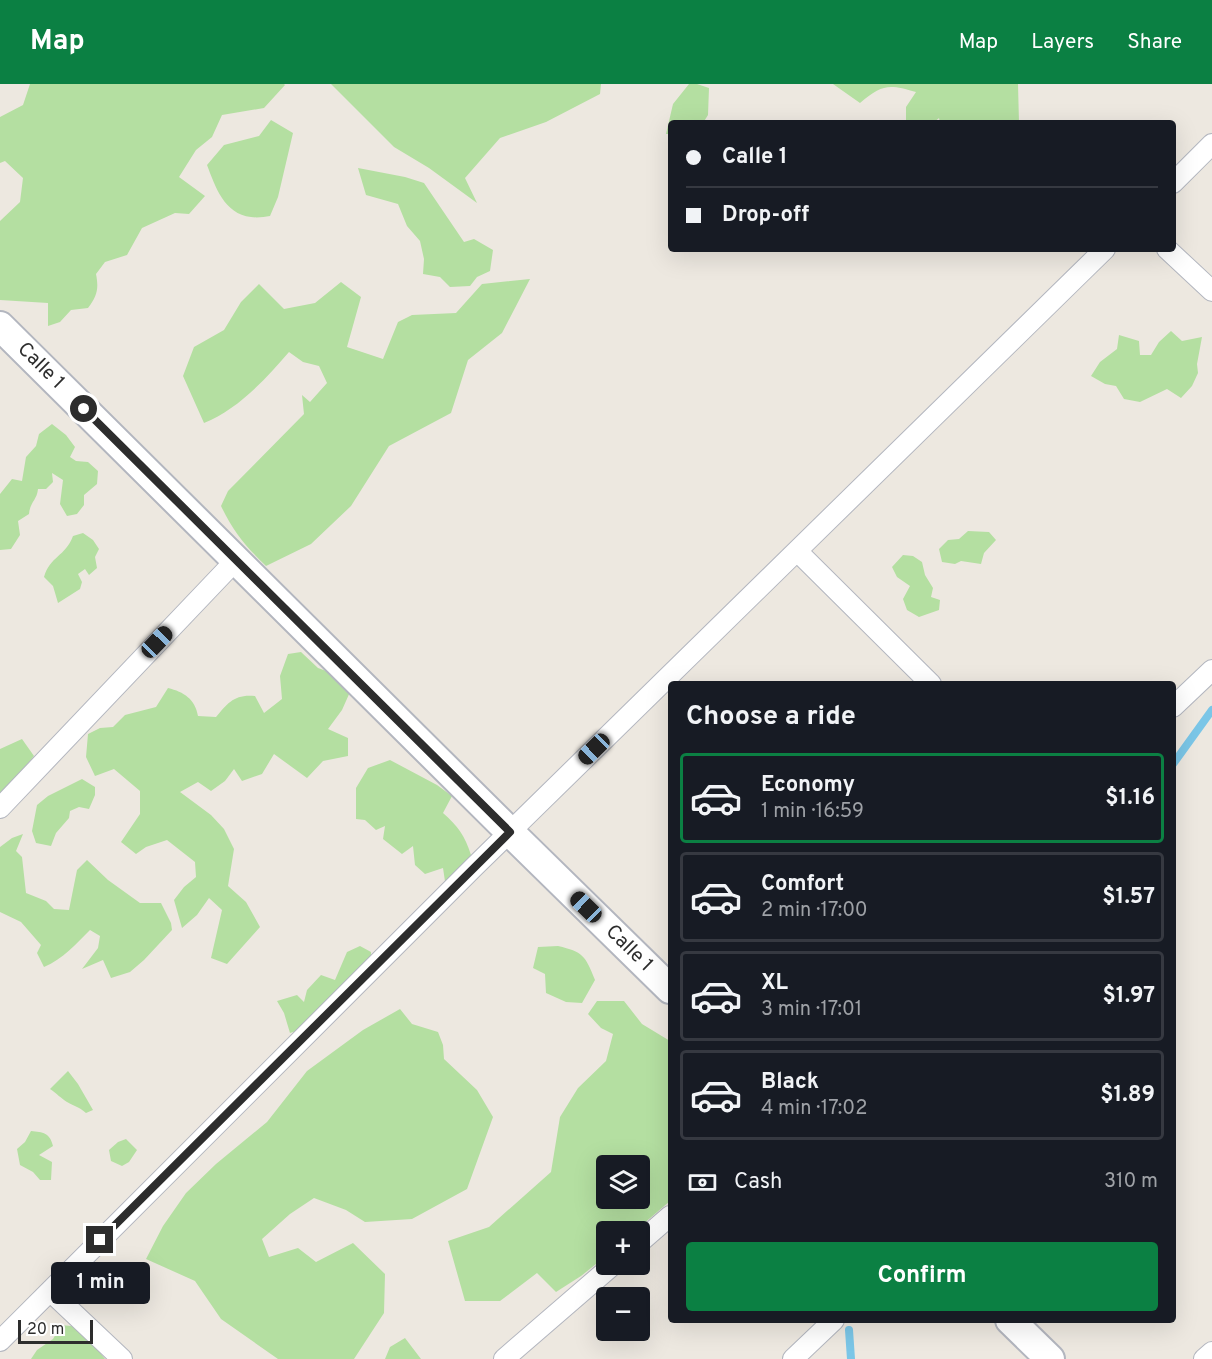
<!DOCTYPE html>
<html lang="en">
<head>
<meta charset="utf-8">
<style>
  :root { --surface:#171b24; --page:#242831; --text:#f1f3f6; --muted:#9ea1a6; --line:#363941; --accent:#0b8043 }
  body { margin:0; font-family:Overpass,sans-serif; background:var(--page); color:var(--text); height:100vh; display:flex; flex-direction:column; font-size:22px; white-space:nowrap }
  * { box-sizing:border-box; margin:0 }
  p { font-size:20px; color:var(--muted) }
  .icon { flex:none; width:33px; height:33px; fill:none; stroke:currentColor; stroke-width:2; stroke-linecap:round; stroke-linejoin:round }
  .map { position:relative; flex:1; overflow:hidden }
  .drawer { position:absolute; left:668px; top:597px; width:508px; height:642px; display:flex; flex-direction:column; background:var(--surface); border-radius:6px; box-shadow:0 6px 24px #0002 }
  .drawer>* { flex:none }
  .hud { position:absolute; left:668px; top:36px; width:508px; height:132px; border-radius:6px; box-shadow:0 6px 24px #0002; display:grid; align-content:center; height:132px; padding:0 18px; background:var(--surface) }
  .tools { position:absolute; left:596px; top:1071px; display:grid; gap:12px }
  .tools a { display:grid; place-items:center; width:54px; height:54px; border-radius:6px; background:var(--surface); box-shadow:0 6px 24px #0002; font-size:30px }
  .scale { position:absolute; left:18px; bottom:15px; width:75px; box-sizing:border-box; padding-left:6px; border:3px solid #2d2d2d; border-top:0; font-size:16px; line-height:21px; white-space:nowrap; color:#2d2d2d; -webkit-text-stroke:4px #fff; paint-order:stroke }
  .end { position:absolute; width:27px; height:27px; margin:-14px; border:8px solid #2d2d2d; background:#fff; box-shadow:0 0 0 3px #fff }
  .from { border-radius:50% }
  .bubble { position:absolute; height:42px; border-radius:6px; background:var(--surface); box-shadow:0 6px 24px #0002; font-size:20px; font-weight:700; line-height:42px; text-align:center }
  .car { position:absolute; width:18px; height:36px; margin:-18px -9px; border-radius:8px; box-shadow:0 0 4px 2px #0007; background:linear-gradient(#222 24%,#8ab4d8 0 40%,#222 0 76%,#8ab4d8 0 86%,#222 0) }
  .hud b { display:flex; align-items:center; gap:21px; height:57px; font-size:22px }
  .hud b+b { border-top:2px solid var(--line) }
  .hud i { width:15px; height:15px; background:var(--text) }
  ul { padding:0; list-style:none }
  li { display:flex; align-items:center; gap:18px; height:90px; margin:0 12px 9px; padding:0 6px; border:3px solid var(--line); border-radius:6px }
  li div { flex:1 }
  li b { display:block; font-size:22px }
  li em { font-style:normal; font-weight:700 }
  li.on { border-color:var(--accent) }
  li>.icon { width:54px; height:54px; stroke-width:1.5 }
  h2 { padding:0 18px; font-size:27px; line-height:72px }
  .pay { display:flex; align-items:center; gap:15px; height:66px; padding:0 18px; font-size:22px }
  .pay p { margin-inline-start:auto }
  .primary-button { display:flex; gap:12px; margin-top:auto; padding:12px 18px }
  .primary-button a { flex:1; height:69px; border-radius:6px; background:var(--accent); color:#fff; font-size:24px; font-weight:700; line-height:69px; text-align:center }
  header { display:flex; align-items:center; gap:36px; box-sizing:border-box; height:84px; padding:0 30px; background:var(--accent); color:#fff }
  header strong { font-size:28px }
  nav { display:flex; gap:33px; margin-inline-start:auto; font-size:21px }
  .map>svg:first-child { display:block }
</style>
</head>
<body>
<header>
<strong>Map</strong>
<nav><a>Map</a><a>Layers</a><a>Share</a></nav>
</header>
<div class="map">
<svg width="1212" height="1275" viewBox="0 0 1212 1275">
  <rect width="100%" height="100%" fill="#ede8e0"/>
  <path fill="#b4dfa1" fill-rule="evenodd" d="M30,0h254l1,1 -21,23 -42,7 -10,22 -16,13 -17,27 26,19 -16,18 -14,-1 -33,15 -15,27 -22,7 -9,12c3,15 1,22 -8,34l-17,2 -11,12 -12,4v-23l-48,-3v-79l20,-19 3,-24 -18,-17 -5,2v-46l23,-12z
    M331,0h270l-1,10 -54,28 -46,16 -35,40 12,25 -48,-35 -35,-21z
    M689,0h8l12,4 -1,27 -5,8h-33v11h-4l7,-30z
    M833,0h185l1,39h-79l-1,-5 -6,5h-27v-16l10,-15c-27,-8 -34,-8 -56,11z
    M271,36l22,13 -15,64 -8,19c-6,1 -13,2 -19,1 -27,-3 -36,-31 -44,-52l17,-20 35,-9z
    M358,84l47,9 19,6 40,59 10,-3 19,11 -3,21 -13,6 -7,9 -20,1 -10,-10 -17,-3 1,-15 -4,-18 -13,-15 -9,-22 -32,-9z
    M530,195l-28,54 -34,27 -17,53 -62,33 -38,60 -40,38 -45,22c-20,-19 -33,-35 -45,-60l7,-15 76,-77 -2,-19 8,7 17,-19 -8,-17 -16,-4 -14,-10c-23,27 -52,58 -85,71l-21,-47 11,-29 30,-17 17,-28 18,-18 25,25 31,-6 26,-21 20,15 -14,50 36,12 15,-37 14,-7 44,-2 26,-29z
    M1171,247l11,10 20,-4 -5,27 1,9 -6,13 -11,12 -14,-9 -27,13 -16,-3 -8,-13 -11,-2 -14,-8 9,-14 17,-13 2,-14 20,6 1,14h11l8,-13z
    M52,340l14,11 9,12 -5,10 6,4 12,1 10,9 -1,13 -13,11v10l-7,9 -10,2 -7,-12 3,-24 -11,-7 1,9 -7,7h-8c-1,11 -8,13 -9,25l-11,7 2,14 -9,14 -11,1v-56l12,-15 10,2 4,-24 10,-11 3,-12z
    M968,447l21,1 7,8 -12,13 -3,11 -20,-3 -6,3 -13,-2 -3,-13 9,-9 11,-1z
    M83,449l10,7 6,9 -4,8 2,11 -8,7 -4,-6 -7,5 4,8 -2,7 -22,14 -5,-17 -9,-9c6,-21 21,-20 29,-41z
    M903,471l10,1 9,6 3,13 8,13 -2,9 9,3 -1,10 -20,7 -12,-7 -4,-11 7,-13 -13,-9 -5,-10z
    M301,568l17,16 22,8 10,16 -8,18 -14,19 20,9v18l-25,5 -16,17 -33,-24 -12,20 -20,7 -8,-12 -9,12 -14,10 -13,-9 -18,10 31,23 13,14 10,20 -6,37 18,16 14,25 -33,37 -16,-6 11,-48 -13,-12 -12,17 -15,13 -8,-28 10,-13 12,-10 -1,-15 -28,-22 -21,7 -10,7 -15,-12 19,-28v-23l-26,-22 -19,7 -9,-19 2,-23 12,-6 13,-1 12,-12 31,-8 12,-19c16,4 27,11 30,28l18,1c12,-14 18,-23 39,-21l9,17 18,-14 -2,-23 8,-22z
    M22,655l12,17 -34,41v-48z
    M390,676l47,25 15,11 -9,17c15,13 22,23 28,42l-25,33 -3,-20 -18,6 -10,-9 -2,-19 -11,8 -19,-15 2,-13 -9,4 -11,-10 -9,-1v-31l12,-20z
    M82,695l13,8v8l-6,14 -10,-2 -9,4 -1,7 -13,15 -5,13 -15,-3 -4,-12 5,-26 11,-9z
    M23,750l-7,17 6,6 4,36 20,8 8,8 15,1 8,-40 10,-10 21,20 32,23h21l10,20 1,7 -28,30 -14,12 -19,6 -8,-18 -21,9 16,-21 2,-12 -10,-6c-14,14 -27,29 -46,37l-7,-14 4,-8 -20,-23 -21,-10v-65l12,-9z
    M360,862l11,6v10l-68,67 -13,4 -6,-20 -7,-12 20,-6 7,7 3,-12 14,-15 14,5 12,-28z
    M558,862c25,6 27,9 37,34l-13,23 -16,-1 -20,-9 -1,-19 -12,-6 5,-21z
    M597,917h27l18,23 28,17v160l-35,30 -29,1v24l-25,20 -25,16 -19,-19 -37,28h-35l-17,-60 41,-14 62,-55 9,-55 18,-29 28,-27 7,-27 -12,-6 -13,-14zM606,1082h33v32h-33z
    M400,925l12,15 26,8 5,13 1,14 33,31 16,27 -26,72 -55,30 -47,3 -19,-12 -32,-12 -24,16 -28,25 7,18 29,-9 18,14 37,-19 32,31 -1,39 -30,46h-76l-57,-40 -26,-38 -49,-22 17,-33 23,-33 30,-29 51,-42 40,-51 56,-41z
    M68,987l10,13 15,26 -7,3c-8,-7 -11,-6 -19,-11 -5,-3 -11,-9 -17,-13z
    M31,1047c12,1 19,2 22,15l-14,9 13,7 -1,18h-11l-7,-8 -13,-7 -3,-16 8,-7z
    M126,1055l11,11 -8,12 -7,4 -11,-5 -2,-11 9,-8z
    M61,1241l19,2 25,32h-74l6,-9 16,-11z
    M405,1254l16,21h-36l5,-12z"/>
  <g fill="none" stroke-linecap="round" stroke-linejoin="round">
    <path stroke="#7bc6e7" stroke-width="8" d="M1173,680l39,-54
      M849,1246l2,29"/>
    <defs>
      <path id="street" d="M1173,99l39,-39
        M1167,165l45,42
        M797,467l134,133
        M1173,623l39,-37
        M0,724l236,-248
        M639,1159l31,-27
        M50,1207l72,68
        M0,1257l474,-474 631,-618
        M504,1275l110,-95
        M793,1275l41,-39
        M1204,1275l8,-7"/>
      <g id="secondary">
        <path id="s1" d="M0,242l519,515 151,148"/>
        <path d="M1010,1236l40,39"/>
      </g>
    </defs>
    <use href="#street" stroke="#b3b6bf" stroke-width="22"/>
    <use href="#secondary" stroke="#b3b6bf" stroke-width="32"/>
    <use href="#street" stroke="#fff" stroke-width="20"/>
    <use href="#secondary" stroke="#fff" stroke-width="28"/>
  </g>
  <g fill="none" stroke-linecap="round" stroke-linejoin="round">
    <path stroke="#2d2d2d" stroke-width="8" d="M84,325l426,423 -410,408"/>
  </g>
  <g text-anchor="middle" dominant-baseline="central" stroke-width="5" stroke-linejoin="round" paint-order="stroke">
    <g font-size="20" fill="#2d2d2d" stroke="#fff">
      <text stroke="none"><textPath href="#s1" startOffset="57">Calle 1</textPath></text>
      <text stroke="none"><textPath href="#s1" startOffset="885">Calle 1</textPath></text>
    </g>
  </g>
</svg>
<div class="tools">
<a><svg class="icon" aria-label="layers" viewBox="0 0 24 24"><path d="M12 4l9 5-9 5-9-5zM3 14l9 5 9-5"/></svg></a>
<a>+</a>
<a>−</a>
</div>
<div class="scale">20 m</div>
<i class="end from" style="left:84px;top:325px"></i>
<i class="end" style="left:100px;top:1156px"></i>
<div class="bubble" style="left:51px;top:1178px;width:99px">1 min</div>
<i class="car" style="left:157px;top:558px;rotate:44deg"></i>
<i class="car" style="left:594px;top:665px;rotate:226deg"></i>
<i class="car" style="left:586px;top:823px;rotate:314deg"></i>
<div class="hud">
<b><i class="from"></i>Calle 1</b>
<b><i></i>Drop-off</b>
</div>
<section class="drawer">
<h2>Choose a ride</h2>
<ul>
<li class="on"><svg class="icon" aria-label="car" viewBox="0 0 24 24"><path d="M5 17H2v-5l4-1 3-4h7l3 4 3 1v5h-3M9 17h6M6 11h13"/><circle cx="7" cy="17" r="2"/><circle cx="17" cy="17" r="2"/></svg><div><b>Economy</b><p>1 min · 16:59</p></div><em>$1.16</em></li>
<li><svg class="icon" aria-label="car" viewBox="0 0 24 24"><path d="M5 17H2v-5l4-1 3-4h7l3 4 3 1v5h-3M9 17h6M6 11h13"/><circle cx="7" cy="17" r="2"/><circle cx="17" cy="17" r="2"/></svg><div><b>Comfort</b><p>2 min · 17:00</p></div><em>$1.57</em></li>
<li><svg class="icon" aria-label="car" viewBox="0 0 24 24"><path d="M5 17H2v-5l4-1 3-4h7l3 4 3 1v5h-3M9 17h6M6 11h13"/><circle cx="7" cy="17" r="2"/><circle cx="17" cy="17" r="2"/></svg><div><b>XL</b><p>3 min · 17:01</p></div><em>$1.97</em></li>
<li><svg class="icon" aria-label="car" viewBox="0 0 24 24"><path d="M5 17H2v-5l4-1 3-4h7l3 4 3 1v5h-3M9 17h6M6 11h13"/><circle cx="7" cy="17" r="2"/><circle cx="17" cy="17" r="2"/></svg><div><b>Black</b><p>4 min · 17:02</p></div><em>$1.89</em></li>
</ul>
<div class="pay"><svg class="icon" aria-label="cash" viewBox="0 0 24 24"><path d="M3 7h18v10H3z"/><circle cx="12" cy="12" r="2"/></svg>Cash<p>310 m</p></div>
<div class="primary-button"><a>Confirm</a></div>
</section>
</div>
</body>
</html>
